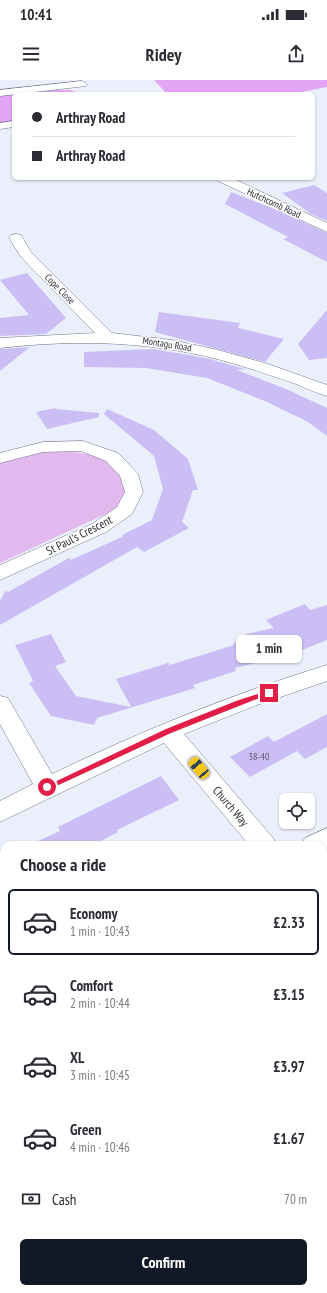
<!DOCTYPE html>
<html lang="en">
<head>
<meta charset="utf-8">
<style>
  :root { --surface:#fff; --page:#f2f2f3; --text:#2b2b33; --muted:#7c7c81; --line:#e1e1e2; --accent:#111827 }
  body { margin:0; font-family:"PT Sans Narrow",sans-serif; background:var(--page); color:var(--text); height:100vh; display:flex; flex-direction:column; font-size:15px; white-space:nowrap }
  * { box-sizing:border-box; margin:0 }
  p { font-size:13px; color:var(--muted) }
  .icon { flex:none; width:22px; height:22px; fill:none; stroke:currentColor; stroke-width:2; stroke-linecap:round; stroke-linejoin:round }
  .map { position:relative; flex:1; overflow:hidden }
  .sheet { position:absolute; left:0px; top:761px; width:327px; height:452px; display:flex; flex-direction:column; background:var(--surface); border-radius:12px 12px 0 0; box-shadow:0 1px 3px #0004 }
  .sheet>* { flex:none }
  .top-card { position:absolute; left:12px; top:12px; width:303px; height:88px; border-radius:6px; box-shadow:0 1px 3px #0004; display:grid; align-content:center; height:88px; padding:0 20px; background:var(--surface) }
  .buttons { position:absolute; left:279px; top:713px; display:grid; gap:8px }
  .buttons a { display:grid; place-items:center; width:36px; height:36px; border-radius:6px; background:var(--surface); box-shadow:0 1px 3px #0004; font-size:20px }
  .end { position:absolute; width:18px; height:18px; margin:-9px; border:5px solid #e11d48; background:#fff; box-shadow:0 0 0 2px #fff }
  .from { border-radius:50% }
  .bubble { position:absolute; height:28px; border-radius:6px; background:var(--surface); box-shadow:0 1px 3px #0004; font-size:13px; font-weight:800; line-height:28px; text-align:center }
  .car { position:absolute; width:12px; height:24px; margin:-12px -6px; border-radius:5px; box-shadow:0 0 3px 1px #0007; background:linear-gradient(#f5c518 24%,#345 0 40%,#f5c518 0 76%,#345 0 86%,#f5c518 0) }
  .top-card b { display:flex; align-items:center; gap:14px; height:38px; font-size:15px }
  .top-card b+b { border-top:1px solid var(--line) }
  .top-card i { width:10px; height:10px; background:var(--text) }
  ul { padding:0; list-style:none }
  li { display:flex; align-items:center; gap:12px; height:66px; margin:0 8px 6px; padding:0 12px; border:2px solid transparent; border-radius:6px }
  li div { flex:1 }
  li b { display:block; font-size:15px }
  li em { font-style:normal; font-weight:800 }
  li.active { border-color:var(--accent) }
  li>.icon { width:36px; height:36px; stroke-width:1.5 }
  h2 { padding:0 20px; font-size:18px; line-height:48px }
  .pay { display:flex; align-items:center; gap:10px; height:44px; padding:0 20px; font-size:15px }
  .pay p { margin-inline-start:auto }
  .primary-button { display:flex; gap:8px; margin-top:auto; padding:8px 20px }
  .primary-button a { flex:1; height:46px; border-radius:6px; background:var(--accent); color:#fff; font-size:16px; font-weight:800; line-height:46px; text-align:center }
  .status { display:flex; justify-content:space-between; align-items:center; height:28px; padding:0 20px; background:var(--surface); direction:ltr }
  .status svg { height:11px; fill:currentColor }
  header { display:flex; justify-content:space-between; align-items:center; height:52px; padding:0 20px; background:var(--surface); font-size:18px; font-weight:800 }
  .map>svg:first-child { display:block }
</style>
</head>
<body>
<div class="status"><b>10:41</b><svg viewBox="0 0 49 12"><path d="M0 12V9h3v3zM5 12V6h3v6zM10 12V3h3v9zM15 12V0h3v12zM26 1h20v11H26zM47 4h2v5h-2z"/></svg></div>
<header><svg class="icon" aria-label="menu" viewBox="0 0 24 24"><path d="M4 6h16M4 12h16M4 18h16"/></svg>Ridey<svg class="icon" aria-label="share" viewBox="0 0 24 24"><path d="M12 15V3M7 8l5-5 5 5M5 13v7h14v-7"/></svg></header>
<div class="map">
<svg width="327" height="1213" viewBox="0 0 327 1213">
  <rect width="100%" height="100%" fill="#ebeffc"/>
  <path fill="#e2b9ee" d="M47,368l53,8 25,20v29l-125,58v-102z"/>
  <path fill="#e3a5f5" d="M154,0h173v7l-36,7h-124z
    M57,10h12l15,4h-67z
    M14,14v27l-14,3v-28z"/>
  <path fill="#cbbef5" d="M314,105l13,8v28l-16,-7 -29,-21z
    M231,112l49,19 47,22v29l-44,-23 5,-2 -63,-33z
    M27,193l39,45 -20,16 -46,2v-18l29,-3 -29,-35z
    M327,230v48l-18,2 -11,-16z
    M159,232l81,11 -2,5 46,11 -19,23 -110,-30z
    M30,267l-30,24v-22z
    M153,269l53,9 39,11 -8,1 49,19 41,19v28l-19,-14 -41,-20 -60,-24 -61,-10 -62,-1v-15z
    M55,328l1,1 43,4v4l-52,12 -11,-17z
    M107,329l47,21 34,29 10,31h-5l-11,32 7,6 -45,24 -7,-5 -137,78v-24l5,-10 3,1 61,-34 2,2 53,-24 -2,-1 30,-15 11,-31 -9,-33 -50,-42z
    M305,524l5,6 17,-5v35l-35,14 -57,14 1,3 -43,14 2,3 -98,30 -3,7 -43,-9 -22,-33 4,-2 -18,-36 36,-11 15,28 -11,4 21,30 55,11 -15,-28 52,-16 2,2 64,-20 -1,-2 16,-4 -3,-5 28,-6 -8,-8z
    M327,634v33l-22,12 -8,-8 -47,26 -20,-20 38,-21 6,6z
    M161,696l18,24 -62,30 1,2 -25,13h-64l31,-14 -2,-4z"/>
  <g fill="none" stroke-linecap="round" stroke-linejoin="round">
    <defs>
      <path id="minor" d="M82,1l5,3 -1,2 -86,10v-6z
        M14,41v6l-14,2v-6z
        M216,98h16l95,45v9l-109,-51z
        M16,154l5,1 10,17 81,81 60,7 46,10 50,14 59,21v11c-11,-3 -21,-8 -31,-12 -20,-7 -41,-14 -61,-20 -77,-23 -155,-25 -235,-16v-10l95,-5 -74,-76 -12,-19 2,-3z
        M83,361l35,12 20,21 5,18 -11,22 -26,18 -106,48v-15l92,-41 25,-17 8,-15 -5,-16 -14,-15 -25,-10 -38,1 -43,11v-10l43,-11z
        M327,585v16l-70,24 -73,29 89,104 4,7h-28l-85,-102 -164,79v-21l33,-17 -33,-60v-28l8,2 44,76c89,-43 180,-80 275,-109z
        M327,748v22l-4,2v-7h-22l4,-7z
        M323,824l4,2v27l-4,-2z
        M0,1192l4,2v15h15l2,4h-21z"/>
    </defs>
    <use href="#minor" stroke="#717689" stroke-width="1"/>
    <use href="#minor" fill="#fff" fill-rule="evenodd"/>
  </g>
  <path fill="#e11d48" d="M267,611l5,2 -101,40 -121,56h-5l-1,-2 122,-58 70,-28z"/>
  <g text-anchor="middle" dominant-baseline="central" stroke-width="3" stroke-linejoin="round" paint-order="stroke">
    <g font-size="10" fill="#31333b" stroke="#fdfdfd">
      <text transform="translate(274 123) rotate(25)">Hutchcomb Road</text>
      <text transform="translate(60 209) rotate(45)">Cope Close</text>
      <text transform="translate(167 264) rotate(9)">Montagu Road</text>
    </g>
    <g font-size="10" fill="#58566a">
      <text x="259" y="676">38-40</text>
    </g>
    <g font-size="12" fill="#31333b" stroke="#fdfdfd">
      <text transform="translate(79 455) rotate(-27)">St Paul's Crescent</text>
      <text transform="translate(231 726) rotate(50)">Church Way</text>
    </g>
  </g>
</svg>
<div class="buttons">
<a><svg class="icon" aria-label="locate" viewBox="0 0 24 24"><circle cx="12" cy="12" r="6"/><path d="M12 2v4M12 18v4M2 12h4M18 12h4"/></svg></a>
</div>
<i class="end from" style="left:47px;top:707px"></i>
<i class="end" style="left:269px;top:613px"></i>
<div class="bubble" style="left:236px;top:555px;width:66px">1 min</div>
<i class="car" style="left:199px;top:688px;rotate:320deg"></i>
<div class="top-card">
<b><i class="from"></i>Arthray Road</b>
<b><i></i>Arthray Road</b>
</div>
<section class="sheet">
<h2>Choose a ride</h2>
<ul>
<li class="active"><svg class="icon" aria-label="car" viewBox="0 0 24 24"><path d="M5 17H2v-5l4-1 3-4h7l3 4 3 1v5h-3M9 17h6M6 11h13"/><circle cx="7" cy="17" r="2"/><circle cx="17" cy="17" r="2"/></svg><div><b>Economy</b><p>1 min · 10:43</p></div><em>£2.33</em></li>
<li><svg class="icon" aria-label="car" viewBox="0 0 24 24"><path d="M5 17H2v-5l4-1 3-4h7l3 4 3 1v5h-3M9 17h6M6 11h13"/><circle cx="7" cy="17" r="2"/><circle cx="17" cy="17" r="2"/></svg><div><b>Comfort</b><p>2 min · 10:44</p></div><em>£3.15</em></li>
<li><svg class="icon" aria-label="car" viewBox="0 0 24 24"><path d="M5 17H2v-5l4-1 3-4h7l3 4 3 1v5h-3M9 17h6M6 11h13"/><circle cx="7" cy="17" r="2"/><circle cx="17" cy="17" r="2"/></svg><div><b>XL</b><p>3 min · 10:45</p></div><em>£3.97</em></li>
<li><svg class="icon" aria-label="car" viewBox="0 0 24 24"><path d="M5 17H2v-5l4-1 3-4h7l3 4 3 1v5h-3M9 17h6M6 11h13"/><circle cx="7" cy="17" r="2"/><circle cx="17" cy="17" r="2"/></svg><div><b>Green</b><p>4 min · 10:46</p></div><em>£1.67</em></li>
</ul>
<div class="pay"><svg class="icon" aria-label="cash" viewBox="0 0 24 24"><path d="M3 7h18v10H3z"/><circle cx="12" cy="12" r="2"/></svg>Cash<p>70 m</p></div>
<div class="primary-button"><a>Confirm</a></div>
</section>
</div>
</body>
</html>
